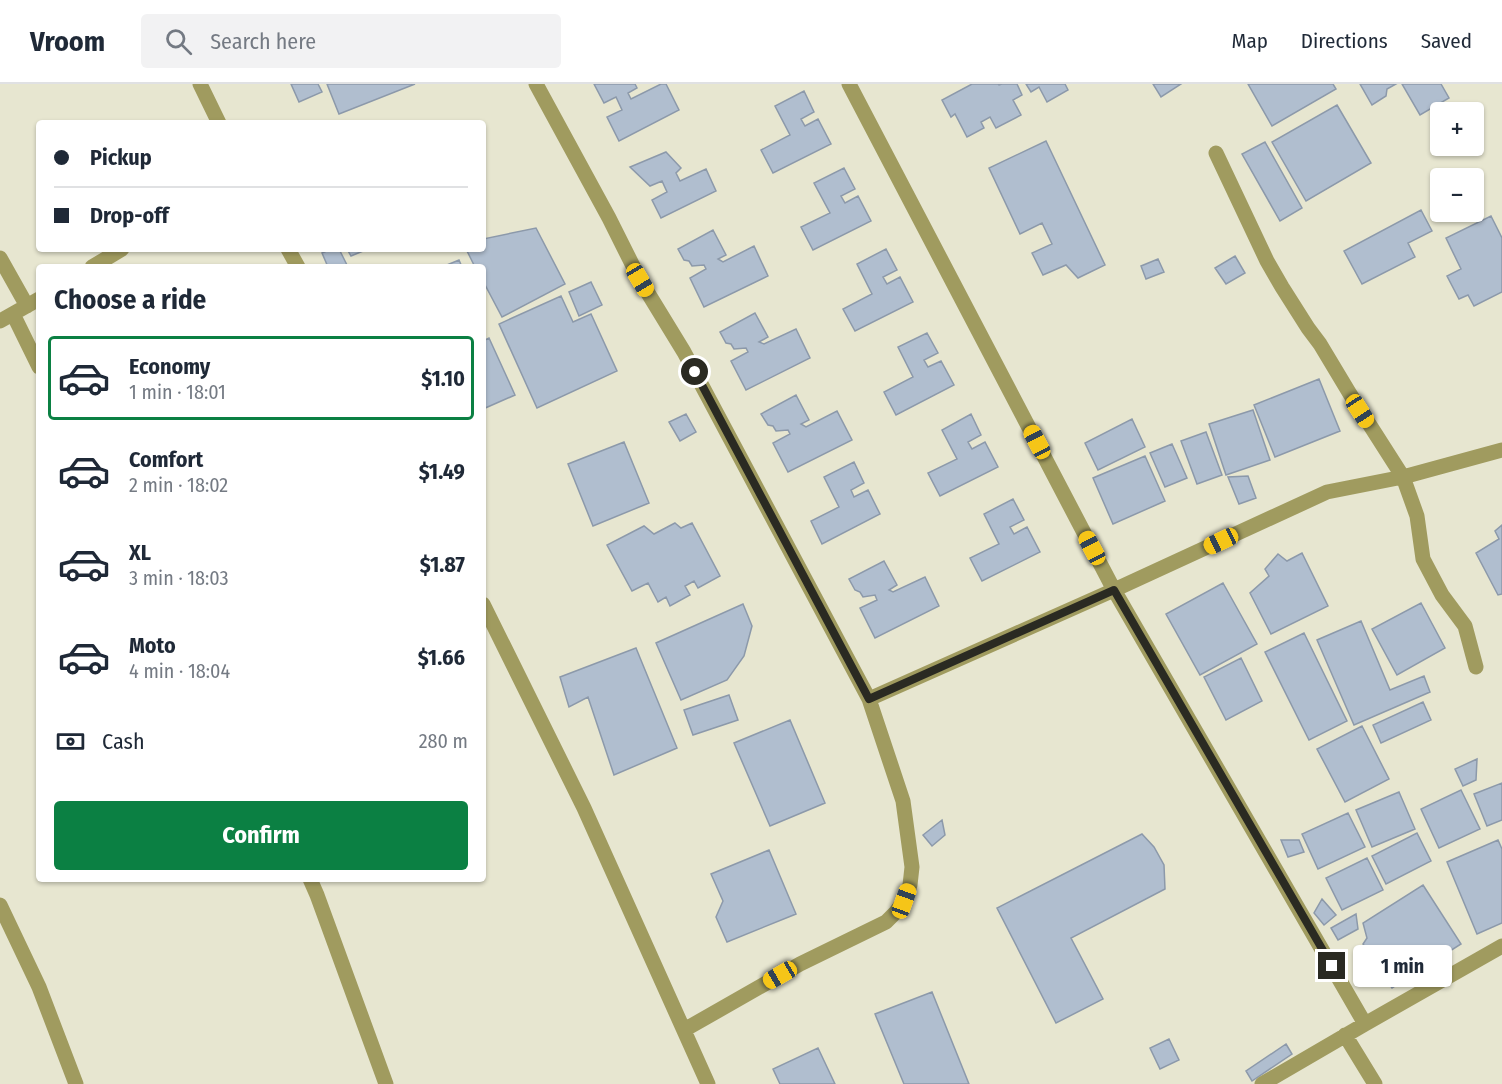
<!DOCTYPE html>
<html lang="en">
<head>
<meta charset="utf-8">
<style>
  :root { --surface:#fff; --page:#f2f2f3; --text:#1f2937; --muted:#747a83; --line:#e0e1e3; --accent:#0b8043 }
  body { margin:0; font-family:"Fira Sans Condensed",sans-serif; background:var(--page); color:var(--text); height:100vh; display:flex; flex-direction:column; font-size:22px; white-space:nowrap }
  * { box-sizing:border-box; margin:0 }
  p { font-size:20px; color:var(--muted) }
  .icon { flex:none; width:33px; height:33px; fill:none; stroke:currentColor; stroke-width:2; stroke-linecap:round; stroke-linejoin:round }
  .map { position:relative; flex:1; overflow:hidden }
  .panel { position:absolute; left:36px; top:180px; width:450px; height:618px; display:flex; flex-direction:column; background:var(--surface); border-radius:6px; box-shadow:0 2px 4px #0004 }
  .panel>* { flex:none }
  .hud { position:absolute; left:36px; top:36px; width:450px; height:132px; border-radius:6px; box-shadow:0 2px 4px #0004; display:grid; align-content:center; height:132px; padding:0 18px; background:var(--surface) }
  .buttons { position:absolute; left:1430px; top:18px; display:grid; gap:12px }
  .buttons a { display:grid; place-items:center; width:54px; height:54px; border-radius:6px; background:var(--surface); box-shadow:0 2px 4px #0004; font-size:30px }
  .end { position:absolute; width:27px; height:27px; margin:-14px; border:8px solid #2a2a22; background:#fff; box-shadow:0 0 0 3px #fff }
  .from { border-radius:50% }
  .bubble { position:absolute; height:42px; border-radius:6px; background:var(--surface); box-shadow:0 2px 4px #0004; font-size:20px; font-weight:700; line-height:42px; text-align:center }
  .car { position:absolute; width:18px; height:36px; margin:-18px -9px; border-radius:8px; box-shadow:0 0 4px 2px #0007; background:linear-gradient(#f5c518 24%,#345 0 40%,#f5c518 0 76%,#345 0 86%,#f5c518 0) }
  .hud b { display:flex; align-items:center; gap:21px; height:57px; font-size:22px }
  .hud b+b { border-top:2px solid var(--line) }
  .hud i { width:15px; height:15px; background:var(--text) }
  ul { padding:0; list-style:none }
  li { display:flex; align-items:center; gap:18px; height:84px; margin:0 12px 9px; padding:0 6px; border:3px solid transparent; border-radius:6px }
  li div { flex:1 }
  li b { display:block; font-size:22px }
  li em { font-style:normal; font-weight:700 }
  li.active { border-color:var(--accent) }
  li>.icon { width:54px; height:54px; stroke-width:1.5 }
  h2 { padding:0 18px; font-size:27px; line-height:72px }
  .pay { display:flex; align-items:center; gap:15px; height:66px; padding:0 18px; font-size:22px }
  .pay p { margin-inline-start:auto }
  .action { display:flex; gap:12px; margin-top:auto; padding:12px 18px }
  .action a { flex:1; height:69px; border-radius:6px; background:var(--accent); color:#fff; font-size:24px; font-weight:700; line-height:69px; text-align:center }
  header { display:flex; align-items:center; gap:36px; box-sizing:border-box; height:84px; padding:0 30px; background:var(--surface); border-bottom:2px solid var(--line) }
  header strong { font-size:28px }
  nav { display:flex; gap:33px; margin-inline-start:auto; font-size:21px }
  .search { width:420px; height:54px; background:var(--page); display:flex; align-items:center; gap:15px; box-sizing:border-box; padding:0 21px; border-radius:6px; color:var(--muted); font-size:22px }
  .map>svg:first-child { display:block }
</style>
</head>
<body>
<header>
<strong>Vroom</strong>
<div class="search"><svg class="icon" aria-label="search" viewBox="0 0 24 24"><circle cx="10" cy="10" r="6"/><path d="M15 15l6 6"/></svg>Search here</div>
<nav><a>Map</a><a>Directions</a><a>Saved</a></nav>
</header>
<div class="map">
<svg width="1502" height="1000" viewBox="0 0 1502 1000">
  <rect width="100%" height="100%" fill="#e7e6d0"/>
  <path fill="#b0becf" stroke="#8c99aa" stroke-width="1.5" d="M291,0h27l4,8 -23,10z
    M327,0h88l-76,30z
    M594,0h41l2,4 -9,5 3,6 30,-15h5l13,26 -60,31 -12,-24 15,-7 -6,-13 -12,6z
    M972,0h26l1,1 3,-1h15l5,11 -9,5 8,15 -25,13 -6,-11 -9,5 3,6 -17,9 -12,-23 -4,3 -9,-17z
    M1026,0h39l3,6 -21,12 -8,-15 -8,5z
    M1153,0h28l-20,13z
    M1248,0h85l3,5 -64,37z
    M1360,0h36l-9,5 -1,7 -14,9z
    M1402,0h39l8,14 -29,17z
    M804,7l10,21 -13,7 4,7 13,-7 13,25 -58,29 -12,-23 29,-15 -15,-29z
    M1337,21l34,58 -65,38 -34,-59z
    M1046,57l59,124 -27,13 -12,-13 -23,10 -11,-22 20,-9 -10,-21 -22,11 -31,-66z
    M1265,58l37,66 -22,13 -38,-67z
    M666,68l15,16 -5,5 4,8 26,-12 10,22 -55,27 -9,-18 15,-8 -5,-11 -12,5 -20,-19z
    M844,84l11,21 -14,7 4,7 13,-7 13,25 -58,29 -12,-23 29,-14 -16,-30z
    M1421,126l11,21 -24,12 7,14 -53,27 -18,-33z
    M1491,132l11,22v54l-28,14 -6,-11 -9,4 -12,-23 14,-7 -15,-31z
    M536,144l29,56 -63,33 -19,-36v-14h-8l-9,-18h17v-10z
    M713,146l13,25 -8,4 5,3 31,-16 14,30 -64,31 -14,-29 16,-9 -2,-4 -12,1 -3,-5 -5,-1 -6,-11z
    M331,165h8l9,18h-20l-6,-14z
    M347,165h21l-17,7z
    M886,165l11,21 -14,7 4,7 13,-7 13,25 -58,29 -12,-22 29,-15 -15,-30z
    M1235,172l10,17 -19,11 -11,-16z
    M1158,175l6,13 -18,7 -5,-13z
    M459,176l3,7h-20z
    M591,198l11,23 -23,11 -10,-24z
    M561,212l12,26 18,-8 26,57 -80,37 -38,-84z
    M755,229l13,24 -9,5 5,2 32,-15 14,29 -64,32 -15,-29 17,-9 -2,-4 -12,1 -3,-5 -5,-1 -6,-11z
    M927,249l11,20 -14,7 4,7 13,-6 13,24 -58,30 -12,-23 29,-15 -15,-30z
    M489,254l26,57 -32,14v-68z
    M1319,295l21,52 -65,26 -21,-52z
    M796,311l13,25 -8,4 5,3 31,-16 15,29 -64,32 -15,-29 17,-9 -2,-4 -12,1 -3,-5 -5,-1 -7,-11z
    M1253,326l17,50 -44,15 -17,-51z
    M686,330l10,18 -16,9 -11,-19z
    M971,330l10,21 -13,7 4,7 13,-7 13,25 -58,29 -12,-23 29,-14 -15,-29z
    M1132,335l13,28 -47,23 -13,-27z
    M1206,348l16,43 -25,9 -16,-43z
    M624,358l25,61 -56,23 -25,-62z
    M1172,360l15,34 -22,9 -15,-34z
    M1145,372l20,45 -52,23 -20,-46z
    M854,378l10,21 -13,7 3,7 14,-7 12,24 -58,30 -11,-23 28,-14 -15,-30z
    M1248,392l8,22 -17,6 -11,-27z
    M1013,415l11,21 -14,7 4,7 13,-7 13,25 -58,29 -12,-23 29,-14 -15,-30z
    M675,439l6,5 11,-5 28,53 -22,12 -4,-7 -9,5 5,9 -20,11 -4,-9 -8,5 -10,-19 -16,8 -25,-46 37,-19 10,8z
    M1502,441v69l-4,1 -22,-42 23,-14 -4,-8z
    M1302,469l26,53 -57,28 -21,-41 19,-17 -4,-7 13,-15 9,7z
    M884,477l13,24 -8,5 4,2 32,-15 14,29 -64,32 -15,-30 17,-8 -2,-5 -12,2 -3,-5 -5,-2 -6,-11z
    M1223,499l34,61 -57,31 -34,-61z
    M1421,519l24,45 -48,27 -25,-46z
    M743,520l9,22 -8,30 -17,24 -46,20 -25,-57z
    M1361,537l29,69 34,-14 6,16 -76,33 -37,-85z
    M1304,549l43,88 -38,19 -44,-88z
    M636,564l41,100 -63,27 -26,-78 -19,10 -9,-30z
    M1241,574l21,43 -36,19 -22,-43z
    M729,611l9,25 -45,15 -9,-25z
    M1423,618l8,18 -50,23 -8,-18z
    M790,636l35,83 -55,23 -36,-83z
    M1362,642l27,53 -44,23 -28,-53z
    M1477,675l-1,21 -13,6 -8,-17z
    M1502,699v37l-15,6 -13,-32z
    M1461,706l19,39 -41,19 -18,-39z
    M1399,708l16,37 -43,18 -16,-37z
    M1348,729l17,34 -47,22 -16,-35z
    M942,736l3,15 -13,11 -9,-11z
    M1417,749l14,28 -45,23 -14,-28z
    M1142,750l12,13 10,18 1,24 -94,49 32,61 -47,24 -59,-115z
    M1281,756h18l5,12 -16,5z
    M1498,756l4,9v74l-25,11 -30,-72z
    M769,766l27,64 -69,28 -11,-25 7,-16 -12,-27z
    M1367,774l16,32 -41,20 -16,-32z
    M1423,801l38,59 -69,44 -29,-44 4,-6 -4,-15z
    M1322,815l14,16 -12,10 -10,-12z
    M1356,830l2,15 -20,11 -7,-12z
    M932,908l37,92h-65l-29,-70z
    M1169,955l10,21 -19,9 -10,-21z
    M1286,960l6,10 -40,27 -6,-10z
    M818,964l17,36h-55l-7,-15z"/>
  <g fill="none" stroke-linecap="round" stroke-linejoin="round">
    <path stroke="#a09b5f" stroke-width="15" d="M200,0l19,39
      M536,0l73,134 31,62 44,72 185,347 34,102 9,66 -2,18 -6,16 -8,11 -10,10 -86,42 -116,66
      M849,0l265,506 251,434
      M1216,69l51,108 15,26 26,41 12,16 30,50 53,83 14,39 6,43 19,36 23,31 11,41
      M288,165l10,18
      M0,174l27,48
      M92,183l30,-18
      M13,230l26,53
      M0,237l39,-22
      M483,520l101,204 124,276
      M869,615l245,-109 213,-98 76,-15 99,-27
      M310,795l7,16 69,189
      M0,821l39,82 37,97
      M1345,951l30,49
      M1262,1000l103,-60 137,-78"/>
  </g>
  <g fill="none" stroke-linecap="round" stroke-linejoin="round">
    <path stroke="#2a2a22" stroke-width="8" d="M695,288l174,327 245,-109 218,376"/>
  </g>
</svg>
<div class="buttons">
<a>+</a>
<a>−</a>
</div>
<i class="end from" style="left:695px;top:288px"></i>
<i class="end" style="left:1332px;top:882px"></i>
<div class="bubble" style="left:1353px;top:861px;width:99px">1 min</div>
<i class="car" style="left:640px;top:196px;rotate:149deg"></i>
<i class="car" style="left:1360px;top:327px;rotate:147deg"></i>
<i class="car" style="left:1037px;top:358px;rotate:332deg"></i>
<i class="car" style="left:1221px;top:457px;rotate:245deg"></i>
<i class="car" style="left:1092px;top:464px;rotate:332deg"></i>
<i class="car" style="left:904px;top:817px;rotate:20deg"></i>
<i class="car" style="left:780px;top:891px;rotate:240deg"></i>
<div class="hud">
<b><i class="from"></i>Pickup</b>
<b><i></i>Drop-off</b>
</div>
<section class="panel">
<h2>Choose a ride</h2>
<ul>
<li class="active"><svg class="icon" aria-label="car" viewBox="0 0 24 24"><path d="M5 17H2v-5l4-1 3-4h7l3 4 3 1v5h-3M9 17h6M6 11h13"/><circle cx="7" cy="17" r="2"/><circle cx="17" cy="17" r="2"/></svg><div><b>Economy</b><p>1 min · 18:01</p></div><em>$1.10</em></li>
<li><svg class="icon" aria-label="car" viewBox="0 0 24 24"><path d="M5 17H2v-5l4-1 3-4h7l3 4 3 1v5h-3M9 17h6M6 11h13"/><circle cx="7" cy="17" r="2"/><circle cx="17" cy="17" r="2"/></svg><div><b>Comfort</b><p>2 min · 18:02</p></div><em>$1.49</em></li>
<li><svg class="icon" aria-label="car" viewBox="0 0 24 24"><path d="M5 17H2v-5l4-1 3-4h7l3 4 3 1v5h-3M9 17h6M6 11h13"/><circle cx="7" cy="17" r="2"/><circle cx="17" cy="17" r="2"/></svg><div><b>XL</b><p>3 min · 18:03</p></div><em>$1.87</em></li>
<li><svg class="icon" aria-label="car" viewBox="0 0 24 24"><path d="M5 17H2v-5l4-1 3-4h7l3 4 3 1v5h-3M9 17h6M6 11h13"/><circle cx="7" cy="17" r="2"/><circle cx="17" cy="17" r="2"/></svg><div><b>Moto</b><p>4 min · 18:04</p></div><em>$1.66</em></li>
</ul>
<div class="pay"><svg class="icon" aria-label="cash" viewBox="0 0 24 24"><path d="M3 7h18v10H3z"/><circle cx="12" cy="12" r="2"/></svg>Cash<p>280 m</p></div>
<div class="action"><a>Confirm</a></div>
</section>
</div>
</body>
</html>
